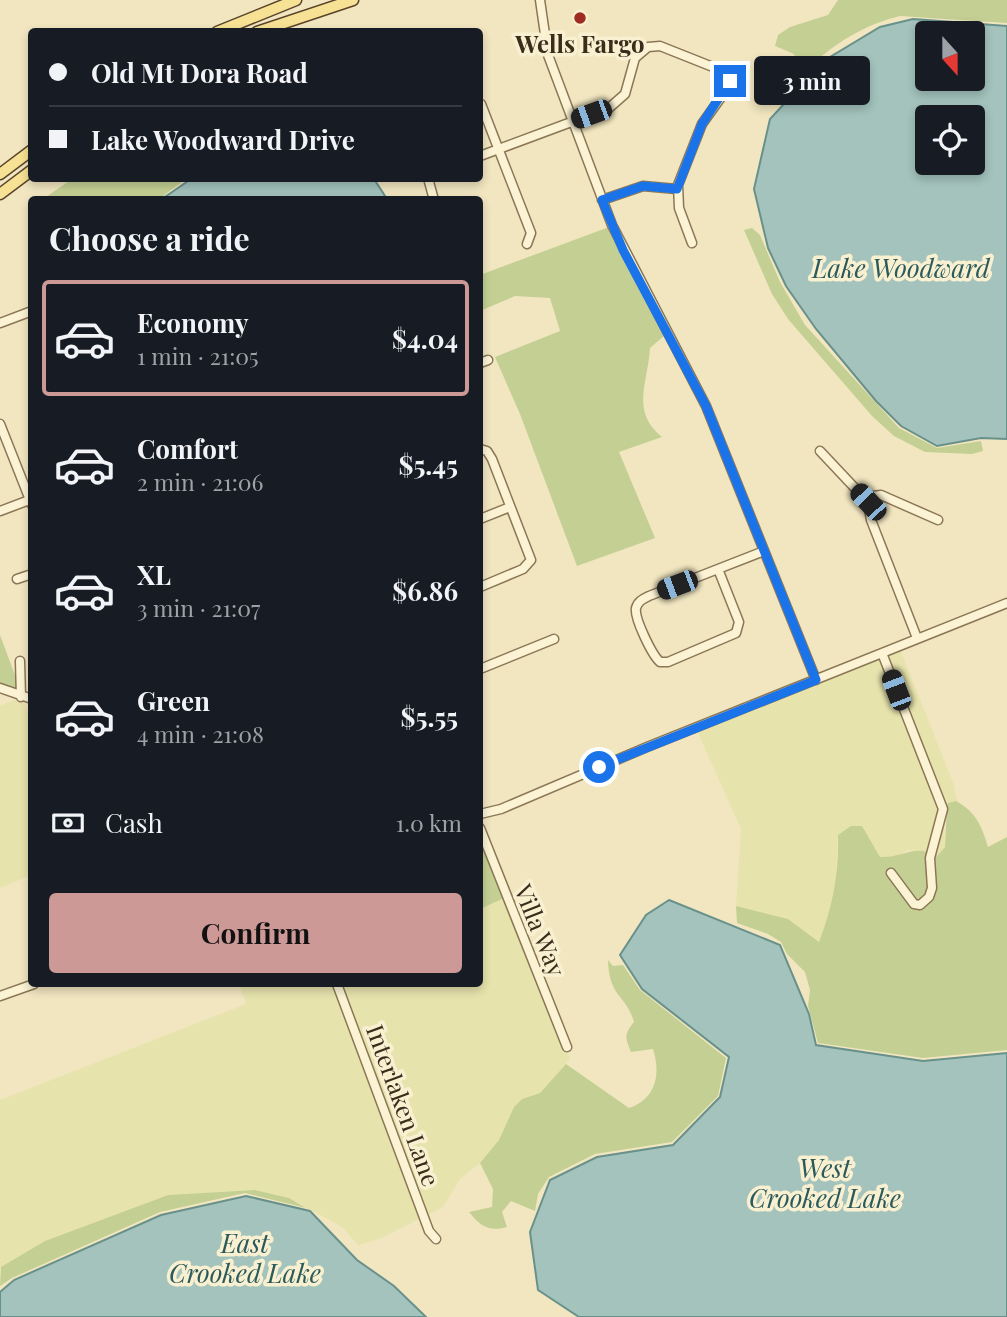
<!DOCTYPE html>
<html lang="en">
<head>
<meta charset="utf-8">
<style>
  :root { --surface:#171b24; --page:#20242c; --text:#f1f3f6; --muted:#9ea1a6; --line:#363941; --accent:#cc9997 }
  body { margin:0; font-family:"Playfair Display",serif; background:var(--page); color:var(--text); height:100vh; display:flex; flex-direction:column; font-size:26px; white-space:nowrap }
  * { box-sizing:border-box; margin:0 }
  p { font-size:23px; color:var(--muted) }
  .icon { flex:none; width:38px; height:38px; fill:none; stroke:currentColor; stroke-width:2; stroke-linecap:round; stroke-linejoin:round }
  .map { position:relative; flex:1; overflow:hidden }
  .details { position:absolute; left:28px; top:196px; width:455px; height:791px; display:flex; flex-direction:column; background:var(--surface); border-radius:7px; box-shadow:0 4px 10px #0003 }
  .details>* { flex:none }
  .top-card { position:absolute; left:28px; top:28px; width:455px; height:154px; border-radius:7px; box-shadow:0 4px 10px #0003; display:grid; align-content:center; height:154px; padding:0 21px; background:var(--surface) }
  .needle { width:46px; rotate:159deg }
  .controls { position:absolute; left:915px; top:21px; display:grid; gap:14px }
  .controls a { display:grid; place-items:center; width:70px; height:70px; border-radius:7px; background:var(--surface); box-shadow:0 4px 10px #0003; font-size:35px }
  .end { position:absolute; width:32px; height:32px; margin:-16px; border:9px solid #1a73e8; background:#fff; box-shadow:0 0 0 4px #fff }
  .from { border-radius:50% }
  .bubble { position:absolute; height:49px; border-radius:7px; background:var(--surface); box-shadow:0 4px 10px #0003; font-size:23px; font-weight:700; line-height:49px; text-align:center }
  .car { position:absolute; width:21px; height:42px; margin:-21px -10px; border-radius:9px; box-shadow:0 0 5px 2px #0007; background:linear-gradient(#222 24%,#8ab4d8 0 40%,#222 0 76%,#8ab4d8 0 86%,#222 0) }
  .top-card b { display:flex; align-items:center; gap:24px; height:66px; font-size:26px }
  .top-card b+b { border-top:2px solid var(--line) }
  .top-card i { width:18px; height:18px; background:var(--text) }
  ul { padding:0; list-style:none }
  li { display:flex; align-items:center; gap:21px; height:116px; margin:0 14px 10px; padding:0 7px; border:4px solid transparent; border-radius:7px }
  li div { flex:1 }
  li b { display:block; font-size:26px }
  li em { font-style:normal; font-weight:700 }
  li.active { border-color:var(--accent) }
  li>.icon { width:63px; height:63px; stroke-width:1.5 }
  h2 { padding:0 21px; font-size:32px; line-height:84px }
  .pay { display:flex; align-items:center; gap:18px; height:77px; padding:0 21px; font-size:26px }
  .pay p { margin-inline-start:auto }
  .action { display:flex; gap:14px; margin-top:auto; padding:14px 21px }
  .action a { flex:1; height:80px; border-radius:7px; background:var(--accent); color:#111; font-size:28px; font-weight:700; line-height:80px; text-align:center }
  .map>svg:first-child { display:block }
</style>
</head>
<body>
<div class="map">
<svg width="1007" height="1317" viewBox="0 0 1007 1317">
  <rect width="100%" height="100%" fill="#f1e6c0"/>
  <path fill="#e7e3ad" d="M900,649l54,136 3,17 -13,12 1,33 -8,9 -29,-6 -11,7h-17l-4,-8 -38,-15 -2,50 -5,27 -12,31 -31,-23 -52,-13 5,-77 -44,-98z
    M17,699l6,2 8,17v157l-31,13v-182z
    M509,896l61,163 -30,34 -18,6 -8,8 -15,33 -19,23 -20,16 -17,28 -64,32 -21,6 -16,-18 -53,-29 -34,-8 -87,5 -123,46 -45,28v-169l246,-96 -7,-20h241v-75z"/>
  <path fill="#c4d093" d="M838,0h169v23l-107,-7c-34,8 -66,27 -91,52 -10,9 -17,21 -29,25l18,-28 -4,-11 -19,-8 3,-11 12,-8 38,-12z
    M72,179v-1l114,1 -27,20h-116z
    M609,227l56,108 -15,13c-2,35 -20,63 12,89l-43,15 36,86 -78,28 -57,-152 -25,-57 65,-26 -10,-33 -35,-2 -35,15v-36z
    M752,228l8,7 20,47 25,43 94,103 38,20 44,-7 2,10 -11,3 -47,-2 -31,-16 -22,-20 -84,-97 -16,-25 -28,-64z
    M0,635l22,59 -22,-10z
    M956,801c19,10 26,25 32,46l19,-10v213l-84,8 -105,-15 -10,-37 2,-16 -5,-18 -18,-18 -6,-12 -13,-8 -31,-11 -1,-17 52,13 31,23c14,-36 20,-69 19,-107l13,-9h11l18,31c23,1 35,-14 57,-1l8,-9 2,-41 1,-3z
    M480,825l29,71 -29,13z
    M608,960l5,6 10,-1 17,25 86,68 -8,38 -46,46 -77,12 -46,23 -11,17 -3,17 -24,-10 -9,11 5,15c-18,5 -27,-1 -38,-15l23,-5 1,-18 -13,-26 19,-23 15,-33 8,-8 18,-6 26,-29 63,44c27,-9 32,-34 24,-59l-22,3c-6,-14 -7,-18 3,-30 -8,-28 -25,-24 -26,-62z
    M255,1190l34,8 17,10 -61,-15 -85,19 -148,66 -12,8 1,-19 44,-26 123,-46z"/>
  <path fill="#a3c3bc" stroke="#69918b" stroke-width="2" fill-rule="evenodd" d="M913,19l94,7v413l-26,-1 -44,8 -36,-20 -25,-25 -60,-72 -30,-43 -18,-38 -14,-59 16,-70 55,-59 55,-33zM973,33v46h-45v-46zM928,117h45v46h-45z
    M191,179h183l13,20h-225z
    M669,900l111,45 29,69 7,31 107,16 84,-8v264h-428l-41,-27 -8,-58 20,-52 47,-23 76,-12 47,-48 9,-40 -87,-68 -22,-34 26,-40z
    M246,1196l64,15 47,49 37,26 32,31h-426v-25l14,-12 147,-65z"/>
  <g fill="none" stroke-linecap="round" stroke-linejoin="round">
    <defs>
      <path id="minor" d="M540,0l8,55 64,170 94,181 110,274
        M481,104l50,129 -4,11
        M480,156l129,-48 16,-14 10,-36 13,-11 12,-1 68,27 1,13 -27,38 -24,61 1,23 13,35
        M428,178l6,22
        M602,200l41,-14 34,3
        M0,323l32,-12
        M480,363l8,-3
        M0,424l32,81
        M480,449l7,2 5,8 39,101 -8,9 -43,18
        M820,451l48,51
        M0,511l32,-12
        M480,519l30,-12
        M718,569l21,53 -3,11 -68,29h-8c-8,-7 -26,-44 -24,-54 2,-7 7,-9 13,-12z
        M718,569l46,-18
        M17,579l15,-5
        M917,638l-46,-118 -3,-18 5,-6 8,-1 57,25
        M882,653l61,156 -13,49 2,30 -3,9 -9,8 -6,-1 -23,-31
        M20,661l1,36
        M480,669l74,-30
        M0,688l32,11
        M480,814l21,-5 146,-62 360,-144
        M480,828l87,219
        M337,984l92,247 7,8
        M0,996l34,-12"/>
      <path id="major" d="M217,32l79,-32
        M257,32l96,-32
        M0,174l32,-24
        M0,194l32,-24"/>
    </defs>
    <use href="#minor" stroke="#8b7756" stroke-width="11"/>
    <use href="#major" stroke="#59442b" stroke-width="13"/>
    <use href="#minor" stroke="#fbf3d4" stroke-width="8"/>
    <use href="#major" stroke="#f7e194" stroke-width="10"/>
  </g>
  <g fill="none" stroke-linecap="round" stroke-linejoin="round">
    <path stroke="#1a73e8" stroke-width="9" d="M599,767l217,-87 -110,-274 -83,-156 -21,-50 41,-14 34,3 25,-65 28,-43"/>
  </g>
  <circle fill="#9f2c22" stroke="#f8f0d0" stroke-width="2.5" cx="580" cy="18" r="7"/>
  <g text-anchor="middle" dominant-baseline="central" stroke-width="7" stroke-linejoin="round" paint-order="stroke">
    <g font-size="24" font-weight="bold" fill="#3a2d1c" stroke="#f8f0d0">
      <text x="580" y="43">Wells Fargo</text>
    </g>
    <g font-size="24" fill="#3a2d1c" stroke="#f8f0d0">
      <text transform="translate(541 930) rotate(68)">Villa Way</text>
      <text transform="translate(404 1105) rotate(70)">Interlaken Lane</text>
    </g>
    <g font-size="26" font-style="italic" fill="#2a5a5b" stroke="#f8f0d0">
      <text x="901" y="267">Lake Woodward</text>
      <text x="825" y="1167">West<tspan x="825" dy="30">Crooked Lake</tspan></text>
      <text x="245" y="1242">East<tspan x="245" dy="30">Crooked Lake</tspan></text>
    </g>
  </g>
</svg>
<div class="controls">
<a><svg class="needle" viewBox="-14 -14 28 28"><path d="M0-13l5 13h-10z" fill="#e53935"/><path d="M0 13l5-13h-10z" fill="#9ea1a6"/></svg></a>
<a><svg class="icon" aria-label="locate" viewBox="0 0 24 24"><circle cx="12" cy="12" r="6"/><path d="M12 2v4M12 18v4M2 12h4M18 12h4"/></svg></a>
</div>
<i class="end from" style="left:599px;top:767px"></i>
<i class="end" style="left:730px;top:81px"></i>
<div class="bubble" style="left:754px;top:56px;width:116px">3 min</div>
<i class="car" style="left:591px;top:114px;rotate:250deg"></i>
<i class="car" style="left:868px;top:502px;rotate:317deg"></i>
<i class="car" style="left:677px;top:585px;rotate:249deg"></i>
<i class="car" style="left:896px;top:690px;rotate:339deg"></i>
<div class="top-card">
<b><i class="from"></i>Old Mt Dora Road</b>
<b><i></i>Lake Woodward Drive</b>
</div>
<section class="details">
<h2>Choose a ride</h2>
<ul>
<li class="active"><svg class="icon" aria-label="car" viewBox="0 0 24 24"><path d="M5 17H2v-5l4-1 3-4h7l3 4 3 1v5h-3M9 17h6M6 11h13"/><circle cx="7" cy="17" r="2"/><circle cx="17" cy="17" r="2"/></svg><div><b>Economy</b><p>1 min · 21:05</p></div><em>$4.04</em></li>
<li><svg class="icon" aria-label="car" viewBox="0 0 24 24"><path d="M5 17H2v-5l4-1 3-4h7l3 4 3 1v5h-3M9 17h6M6 11h13"/><circle cx="7" cy="17" r="2"/><circle cx="17" cy="17" r="2"/></svg><div><b>Comfort</b><p>2 min · 21:06</p></div><em>$5.45</em></li>
<li><svg class="icon" aria-label="car" viewBox="0 0 24 24"><path d="M5 17H2v-5l4-1 3-4h7l3 4 3 1v5h-3M9 17h6M6 11h13"/><circle cx="7" cy="17" r="2"/><circle cx="17" cy="17" r="2"/></svg><div><b>XL</b><p>3 min · 21:07</p></div><em>$6.86</em></li>
<li><svg class="icon" aria-label="car" viewBox="0 0 24 24"><path d="M5 17H2v-5l4-1 3-4h7l3 4 3 1v5h-3M9 17h6M6 11h13"/><circle cx="7" cy="17" r="2"/><circle cx="17" cy="17" r="2"/></svg><div><b>Green</b><p>4 min · 21:08</p></div><em>$5.55</em></li>
</ul>
<div class="pay"><svg class="icon" aria-label="cash" viewBox="0 0 24 24"><path d="M3 7h18v10H3z"/><circle cx="12" cy="12" r="2"/></svg>Cash<p>1.0 km</p></div>
<div class="action"><a>Confirm</a></div>
</section>
</div>
</body>
</html>
